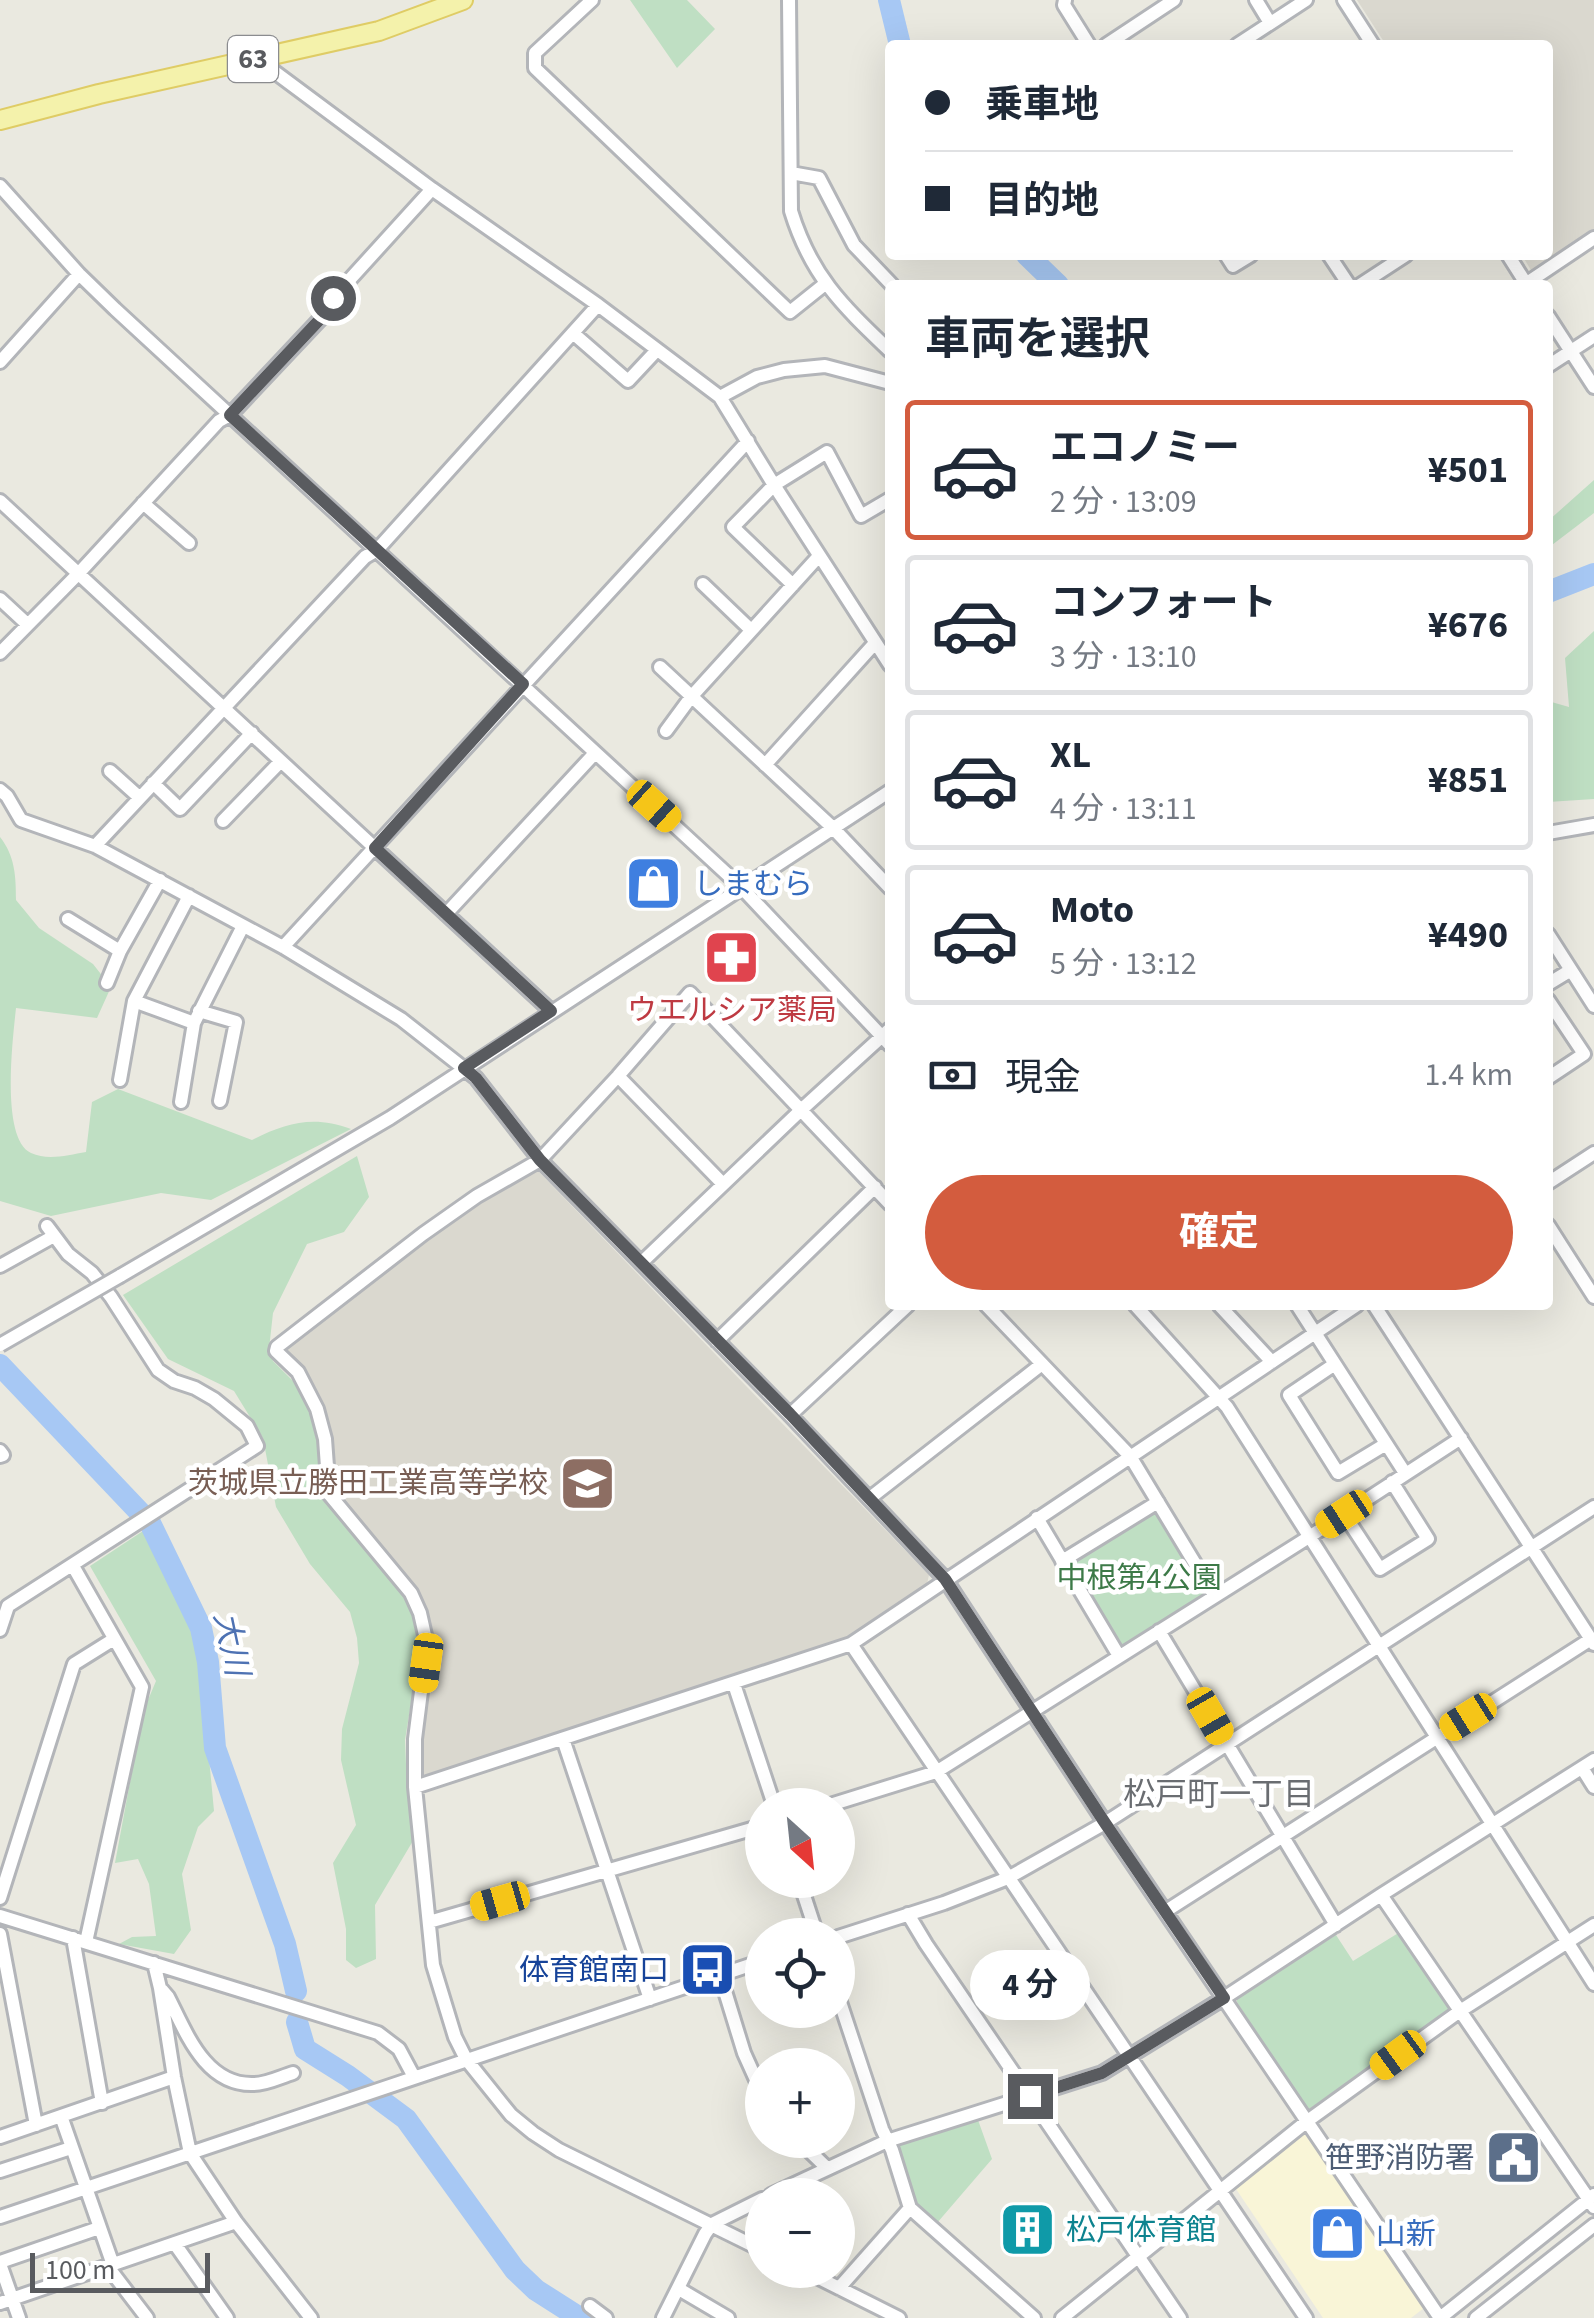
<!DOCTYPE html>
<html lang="ja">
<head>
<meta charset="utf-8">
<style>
  :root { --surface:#fff; --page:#f6f6f7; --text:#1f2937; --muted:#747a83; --line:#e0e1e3; --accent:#d35c3e }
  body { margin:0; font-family:"Source Sans 3","Noto Sans JP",sans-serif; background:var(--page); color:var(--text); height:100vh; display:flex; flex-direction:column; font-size:38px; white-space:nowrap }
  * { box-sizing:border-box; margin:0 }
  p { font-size:32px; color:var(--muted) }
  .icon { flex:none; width:55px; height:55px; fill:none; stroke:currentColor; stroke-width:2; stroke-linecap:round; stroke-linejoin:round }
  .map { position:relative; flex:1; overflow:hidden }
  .details { position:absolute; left:885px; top:280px; width:668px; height:1030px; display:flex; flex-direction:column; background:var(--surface); border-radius:10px; box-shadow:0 10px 40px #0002 }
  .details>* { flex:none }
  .top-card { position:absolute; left:885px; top:40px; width:668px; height:220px; border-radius:10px; box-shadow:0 10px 40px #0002; display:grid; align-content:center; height:220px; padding:0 40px; background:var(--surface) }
  .needle { width:65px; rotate:153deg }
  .controls { position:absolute; left:745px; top:1788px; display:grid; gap:20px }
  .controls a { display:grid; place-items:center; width:110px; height:110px; border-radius:50%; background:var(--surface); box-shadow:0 10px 40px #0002; font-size:50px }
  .scale { position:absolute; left:30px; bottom:25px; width:180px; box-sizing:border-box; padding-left:10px; border:5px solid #595b5f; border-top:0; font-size:28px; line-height:35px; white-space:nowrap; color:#595b5f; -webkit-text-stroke:8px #fff; paint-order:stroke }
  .end { position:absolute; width:45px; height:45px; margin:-22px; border:12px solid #595b5f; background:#fff; box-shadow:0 0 0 5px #fff }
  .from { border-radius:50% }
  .bubble { position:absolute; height:70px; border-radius:35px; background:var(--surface); box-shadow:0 10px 40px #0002; font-size:32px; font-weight:700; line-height:70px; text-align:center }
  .car { position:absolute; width:30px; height:60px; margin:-30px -15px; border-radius:12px; box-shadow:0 0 8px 2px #0007; background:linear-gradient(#f5c518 24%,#345 0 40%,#f5c518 0 76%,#345 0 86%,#f5c518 0) }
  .top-card b { display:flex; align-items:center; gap:35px; height:95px; font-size:38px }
  .top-card b+b { border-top:2px solid var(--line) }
  .top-card i { width:25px; height:25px; background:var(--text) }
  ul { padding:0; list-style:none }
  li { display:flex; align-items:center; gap:30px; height:140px; margin:0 20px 15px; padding:0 20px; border:5px solid var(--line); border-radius:10px }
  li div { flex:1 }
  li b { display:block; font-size:38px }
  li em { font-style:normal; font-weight:700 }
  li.on { border-color:var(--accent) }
  li>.icon { width:90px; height:90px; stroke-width:1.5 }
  h2 { padding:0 40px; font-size:45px; line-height:120px }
  .pay { display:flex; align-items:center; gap:25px; height:110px; padding:0 40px; font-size:38px }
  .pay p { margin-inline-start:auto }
  .cta { display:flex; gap:20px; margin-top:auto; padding:20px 40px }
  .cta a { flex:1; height:115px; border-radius:60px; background:var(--accent); color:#fff; font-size:40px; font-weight:700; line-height:115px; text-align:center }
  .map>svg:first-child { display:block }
</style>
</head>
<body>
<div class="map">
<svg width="1594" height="2318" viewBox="0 0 1594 2318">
  <rect width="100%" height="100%" fill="#eae9e0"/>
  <path fill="#f9f5d7" d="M1298,2132l9,1 117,175 -13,10h-88l-89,-132z"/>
  <path fill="#dad8cf" d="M1357,0h237v231l-62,41 -10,-17h26v-210h-162z
    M531,1171h7l391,404 -2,9 -81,55 -421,136 -5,-4 4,-50 10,-61 -10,-54 -7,-13 -83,-100v-21l-11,-68 -15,-31 -22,-20 -2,-6 161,-122z"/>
  <path fill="#bfdfc3" d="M630,0h57l28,29 -38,39z
    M1594,480v33l-46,35v-27z
    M1594,631v168l-46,3v-101l21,6 -4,-49z
    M0,837c15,19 16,39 16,63l23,28 54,36 18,23 -14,31 -81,-10c-3,29 -16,131 15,145 17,8 37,2 55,-1l6,-50 26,-13 134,51c34,-17 61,-25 99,-11l-140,71 -50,-7 -110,23 -51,-15z
    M357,1156l12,41 -25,35 -37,12 -34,69 -4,36 4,12 25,25 12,27 7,28 5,55 84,101 9,20 6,25 -16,98 2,48 10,46 -42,71 1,54 -20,9 -10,-8v-31l-13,-66 23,-38 -15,-65 1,-31 17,-66 -2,-25 -7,-26 -40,-48 -34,-57 -13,-69 -29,-47 -66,-32 -45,-64z
    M1157,1510l50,84 -86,52 -51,-84z
    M143,1531l51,98 6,33 14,149 -16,16 -16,47 9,56 -17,24 -55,-10 13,-7 24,-1 -7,-52 -11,-25 -23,4 28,-151 13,-31 -66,-115z
    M1400,1932l50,77 -142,101 -5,-3 -66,-105v-5l99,-62 17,26z
    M978,2120l14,39 -55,64 -20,-19 -21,-60z"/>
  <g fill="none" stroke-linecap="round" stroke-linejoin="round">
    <path stroke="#a7c8f4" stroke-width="22" d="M889,0l11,45
      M1027,255l31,30
      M1548,592l46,-18
      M0,1365l150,158 51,105 7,34 7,86 70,196 11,47
      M297,2022l8,27 43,27 58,43 109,151 21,20 44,28"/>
    <defs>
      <path id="minor" d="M592,0l-57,53v15l255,244 35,-28
        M789,0l2,211c20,65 51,94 99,140
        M1065,0l-1,5 25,40
        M1256,0l14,23
        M1344,0l29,45
        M1106,45l68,-45
        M1237,45l69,-45
        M256,58l176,131 166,116 122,92 54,88 116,180
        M791,173l28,5 35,67 38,40
        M0,186l79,88 36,35 626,578 149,158
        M1226,255l7,11 18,-11
        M1329,255l20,30
        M1508,255l19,30
        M1360,285l46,-30
        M1524,285l70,-47
        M1548,316l46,71
        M574,334l54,47 29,-31
        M0,362l79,-88
        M1548,366l46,-30
        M720,397l37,-20 27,-7 41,-4 65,17
        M0,501l551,510
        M143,503l46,40
        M703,584l48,46
        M793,585l-60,-58 41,-42 53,-33 34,64 29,-17
        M0,599l27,25
        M0,653l78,-79 141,-153 11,-6 94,-100 9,-17 99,-109
        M660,667l173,161 57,60
        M666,731l25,-34 128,-141
        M765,765l110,-122
        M110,771l29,26
        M153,783l27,26 72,-76
        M0,790l7,6 14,24 74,26 188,101 118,72 75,59 64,82 250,255 155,164 160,244 335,495
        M223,821l58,-60
        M1548,833l46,-8
        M95,846l270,-289 12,-7 221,-245
        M446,914l149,-161
        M68,919l52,32
        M1548,934l46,72
        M283,947l465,-506
        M107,983l13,-32 40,-71
        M1548,984l23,-14
        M1548,1000l36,54 -36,24
        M134,1001l60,22
        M199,1011l37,11 -16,79
        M618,1076l105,108
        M120,1080l14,-79 55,-105
        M181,1102l13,-79 49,-97
        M1548,1183l46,-30
        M1548,1225l46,72
        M641,1263l160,-153 89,-81
        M0,1266l54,-30
        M120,1276l270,-158 500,-327
        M986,1305l144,151 84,139
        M1135,1305l92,102 367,577
        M1219,1305l53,57
        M1297,1305l108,168
        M1374,1305l220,339
        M717,1341l158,-154
        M1335,1364l-46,31 49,78 48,-29
        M790,1415l118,-110
        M0,1451l3,4 -3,1
        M870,1498l172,-134
        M1344,1514l36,55 48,-30 -36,-57
        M1037,1518l82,138
        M1062,1561l96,-59
        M73,1566l69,121 -56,255
        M0,1630l8,-24 249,-160 -10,-20 -33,-27 -19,-11 -21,-7 -16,-11 -47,-73 -19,-24 -24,-19 -21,-28
        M1159,1631l177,294
        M851,1644l455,674
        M734,1684l40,121
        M563,1739l87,260
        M1582,1768l12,19
        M415,1787l436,-143 506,-339
        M830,1805l106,-33 373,-235 152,-99
        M799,1880l18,55
        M1381,1895l213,312
        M0,1898l74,-234 40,-25
        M1166,1911l425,-272
        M908,1914l18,30 254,374
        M0,1916l378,117 21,16 15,28
        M429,1922l333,-96
        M0,1934l36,191
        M838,1937l106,-34 64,-25 97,-55 489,-316
        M73,1938l29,165
        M154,1963l6,25 14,89 16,76 46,69 75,96
        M720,1975l24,78 18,40
        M162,1990l6,7c18,35 37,89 86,87 13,0 26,-7 39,-11
        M838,1996l44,133 10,21 18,58 124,110
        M61,2116l52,149
        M0,2137l174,-60
        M798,2140l29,28
        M0,2171l71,-23
        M771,2195l116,-54 215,-68 122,-75 157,-103 213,-135
        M0,2217l762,-256
        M175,2244l52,74
        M762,2250l-203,-100 -26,-17 -22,-18 -45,-56 -11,-22 -22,-72 -18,-178v-48l12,-95 -7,-31 -9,-20 -82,-99 -4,-55 -8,-30 -19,-37 -22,-21 1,-4 146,-113 54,-38 63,-36 78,-84 72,-83 200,211
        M0,2262l99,-34
        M0,2264l19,54
        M108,2267l39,51
        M803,2270l96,48
        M839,2288l71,-80
        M679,2289l49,29
        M0,2303l236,-81
        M590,2306l16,12
        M663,2318l42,-84 7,-10 50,-25
        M1062,2318l244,-196 154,-111 134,-86
        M1440,2318l154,-123
        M1476,2318l118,-93"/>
      <path id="major" d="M0,120l99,-26 280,-63 84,-31"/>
    </defs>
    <use href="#minor" stroke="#b3b5b9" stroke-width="18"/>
    <use href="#major" stroke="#dfcc65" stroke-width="22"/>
    <use href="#minor" stroke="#fff" stroke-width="12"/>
    <use href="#major" stroke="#f4f2ab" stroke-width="18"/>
    <defs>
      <path id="minor-bridge" d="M0,1345l120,-69"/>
    </defs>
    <use href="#minor-bridge" stroke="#b3b5b9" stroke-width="18" stroke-linecap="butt"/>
    <use href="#minor-bridge" stroke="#fff" stroke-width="12"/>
  </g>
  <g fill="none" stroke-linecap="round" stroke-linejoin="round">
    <path stroke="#595b5f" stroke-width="12" d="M333,298l-9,17 -94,100 293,269 -148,164 176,163 -87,57 12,10 64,82 250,254 155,165 160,244 119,175 -122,75 -72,23"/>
  </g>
  <defs>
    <symbol id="shop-square" viewBox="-11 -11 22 22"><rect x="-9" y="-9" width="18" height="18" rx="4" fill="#3f7fe0" stroke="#fff"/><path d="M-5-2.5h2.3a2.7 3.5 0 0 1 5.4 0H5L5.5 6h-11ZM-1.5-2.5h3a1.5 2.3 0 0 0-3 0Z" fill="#fff"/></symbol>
    <symbol id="pharmacy-square" viewBox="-11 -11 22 22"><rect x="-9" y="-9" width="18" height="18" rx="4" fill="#e0444e" stroke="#fff"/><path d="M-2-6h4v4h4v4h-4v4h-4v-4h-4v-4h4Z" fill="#fff"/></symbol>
    <symbol id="school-square" viewBox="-11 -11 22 22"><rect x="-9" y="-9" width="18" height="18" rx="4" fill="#8d6e63" stroke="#fff"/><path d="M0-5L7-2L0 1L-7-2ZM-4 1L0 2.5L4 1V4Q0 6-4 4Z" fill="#fff"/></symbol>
    <symbol id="bus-square" viewBox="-11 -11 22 22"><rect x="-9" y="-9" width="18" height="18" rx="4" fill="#1a4fb4" stroke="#fff"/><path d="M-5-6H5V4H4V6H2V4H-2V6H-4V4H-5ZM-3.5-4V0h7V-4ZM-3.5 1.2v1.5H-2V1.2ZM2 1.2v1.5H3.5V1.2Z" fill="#fff"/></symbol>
    <symbol id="civic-square" viewBox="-11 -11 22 22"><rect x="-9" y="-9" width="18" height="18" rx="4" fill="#5c6f8a" stroke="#fff"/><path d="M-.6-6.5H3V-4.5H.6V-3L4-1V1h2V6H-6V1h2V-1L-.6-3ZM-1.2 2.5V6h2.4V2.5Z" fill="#fff"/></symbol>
    <symbol id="building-square" viewBox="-11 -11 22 22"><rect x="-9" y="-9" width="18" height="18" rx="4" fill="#0f9aa8" stroke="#fff"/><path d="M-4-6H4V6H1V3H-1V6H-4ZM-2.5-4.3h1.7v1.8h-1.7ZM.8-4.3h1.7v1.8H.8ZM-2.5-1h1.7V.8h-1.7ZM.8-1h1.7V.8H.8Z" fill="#fff"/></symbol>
  </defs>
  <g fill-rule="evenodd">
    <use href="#shop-square" x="622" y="852" width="63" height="63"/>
    <use href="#pharmacy-square" x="700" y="926" width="63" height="63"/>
    <use href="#school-square" x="556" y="1452" width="63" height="63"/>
    <use href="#bus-square" x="676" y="1938" width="63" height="63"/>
    <use href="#civic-square" x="1482" y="2126" width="63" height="63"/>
    <use href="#building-square" x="996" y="2198" width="63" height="63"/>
    <use href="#shop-square" x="1306" y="2202" width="63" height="63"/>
  </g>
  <g text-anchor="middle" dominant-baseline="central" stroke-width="9" stroke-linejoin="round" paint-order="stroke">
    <rect fill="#fff" stroke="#8b8c8f" stroke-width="2.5" x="228" y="36" width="50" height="46" rx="8"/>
    <g font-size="28" font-weight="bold" fill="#595b5f">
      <text x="253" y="59">63</text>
    </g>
    <g font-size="30" fill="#366cbe" stroke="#fff" text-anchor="start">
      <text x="693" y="884">しまむら</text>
      <text x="1376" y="2234">山新</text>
    </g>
    <g font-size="30" fill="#be3a42" stroke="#fff">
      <text x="732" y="1010">ウエルシア薬局</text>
    </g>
    <g font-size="30" fill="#785e54" stroke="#fff" text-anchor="end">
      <text x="548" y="1483">茨城県立勝田工業高等学校</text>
    </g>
    <g font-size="30" fill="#3d7a48" stroke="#fff">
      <text x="1139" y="1578">中根第4公園</text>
    </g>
    <g font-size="30" fill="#164399" stroke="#fff" text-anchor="end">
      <text x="669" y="1970">体育館南口</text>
    </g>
    <g font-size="30" fill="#4e5e75" stroke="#fff" text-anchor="end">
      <text x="1475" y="2158">笹野消防署</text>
    </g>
    <g font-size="30" fill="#0d838f" stroke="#fff" text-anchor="start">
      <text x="1066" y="2230">松戸体育館</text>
    </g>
    <g font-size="32" font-style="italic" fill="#4e72b3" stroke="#fff">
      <text transform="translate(231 1644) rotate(78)">大川</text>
    </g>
    <g font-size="32" fill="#6a6d71" stroke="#fff">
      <text x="1219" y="1795">松戸町一丁目</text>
    </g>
  </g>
</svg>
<div class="controls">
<a><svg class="needle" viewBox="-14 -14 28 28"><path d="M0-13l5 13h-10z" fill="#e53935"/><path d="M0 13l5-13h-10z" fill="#747a83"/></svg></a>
<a><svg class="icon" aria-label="locate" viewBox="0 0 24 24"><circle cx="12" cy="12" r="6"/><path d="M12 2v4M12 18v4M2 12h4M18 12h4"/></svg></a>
<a>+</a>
<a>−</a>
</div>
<div class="scale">100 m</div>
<i class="end from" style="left:333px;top:298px"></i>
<i class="end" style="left:1030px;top:2096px"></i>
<div class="bubble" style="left:970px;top:1950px;width:120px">4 分</div>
<i class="car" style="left:654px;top:806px;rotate:132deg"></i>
<i class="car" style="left:1344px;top:1514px;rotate:237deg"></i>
<i class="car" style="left:426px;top:1663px;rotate:188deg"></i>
<i class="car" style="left:1210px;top:1716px;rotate:150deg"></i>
<i class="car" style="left:1468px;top:1717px;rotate:238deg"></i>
<i class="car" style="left:500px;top:1901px;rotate:254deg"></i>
<i class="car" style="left:1398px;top:2055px;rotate:234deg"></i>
<div class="top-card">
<b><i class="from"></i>乗車地</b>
<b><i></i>目的地</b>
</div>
<section class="details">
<h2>車両を選択</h2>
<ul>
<li class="on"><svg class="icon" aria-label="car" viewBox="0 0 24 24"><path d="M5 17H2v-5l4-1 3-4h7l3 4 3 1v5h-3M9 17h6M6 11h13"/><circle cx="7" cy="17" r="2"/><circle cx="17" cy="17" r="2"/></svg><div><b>エコノミー</b><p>2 分 · 13:09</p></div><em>¥501</em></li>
<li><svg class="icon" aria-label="car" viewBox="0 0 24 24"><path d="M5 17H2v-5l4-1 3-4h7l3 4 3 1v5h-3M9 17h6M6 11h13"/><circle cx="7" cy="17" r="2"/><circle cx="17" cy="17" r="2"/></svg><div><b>コンフォート</b><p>3 分 · 13:10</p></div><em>¥676</em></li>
<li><svg class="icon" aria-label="car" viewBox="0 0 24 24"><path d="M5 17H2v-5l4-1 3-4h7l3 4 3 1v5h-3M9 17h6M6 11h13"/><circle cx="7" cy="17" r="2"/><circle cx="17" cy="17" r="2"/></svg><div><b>XL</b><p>4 分 · 13:11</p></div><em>¥851</em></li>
<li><svg class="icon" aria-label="car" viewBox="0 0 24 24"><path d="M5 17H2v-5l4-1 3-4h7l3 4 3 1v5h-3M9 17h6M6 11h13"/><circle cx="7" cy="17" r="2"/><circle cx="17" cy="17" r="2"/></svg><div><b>Moto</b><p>5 分 · 13:12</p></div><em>¥490</em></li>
</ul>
<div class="pay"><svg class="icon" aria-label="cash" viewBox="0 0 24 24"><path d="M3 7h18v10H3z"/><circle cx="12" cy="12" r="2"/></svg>現金<p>1.4 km</p></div>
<div class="cta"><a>確定</a></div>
</section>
</div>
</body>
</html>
